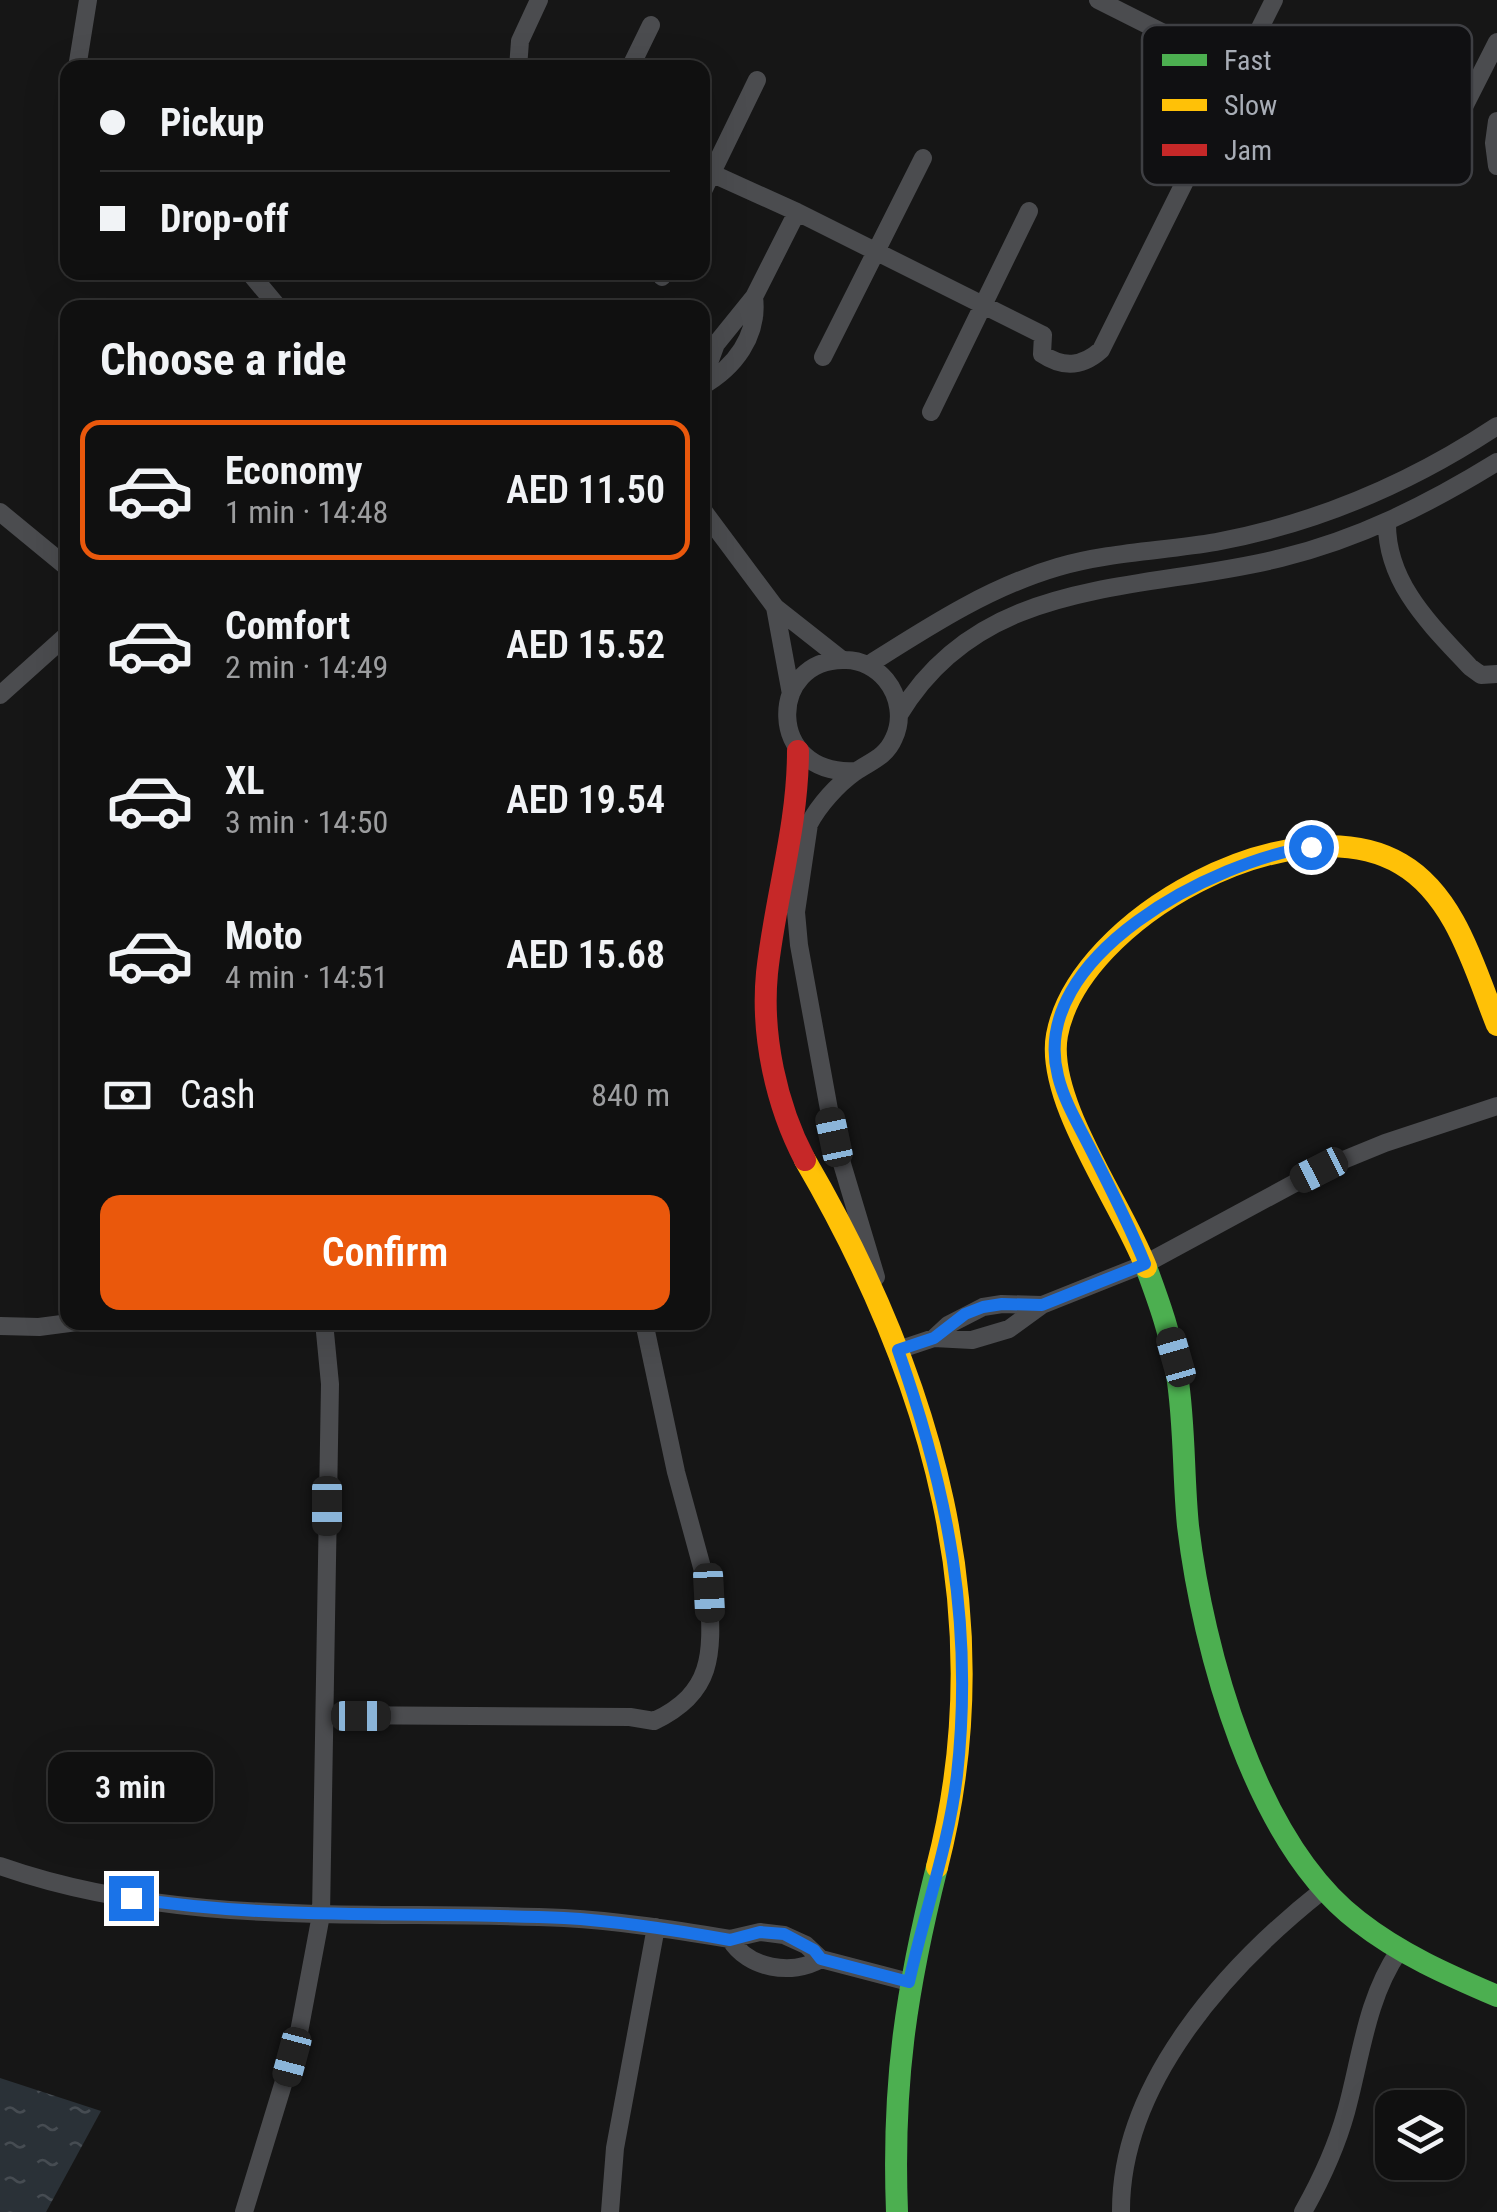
<!DOCTYPE html>
<html lang="en">
<head>
<meta charset="utf-8">
<style>
  :root { --surface:#101010; --page:#1e1e1e; --text:#f1f3f6; --muted:#9c9d9f; --line:#303030; --accent:#ea580c }
  body { margin:0; font-family:"Roboto Condensed",sans-serif; background:var(--page); color:var(--text); height:100vh; display:flex; flex-direction:column; font-size:38px; white-space:nowrap }
  * { box-sizing:border-box; margin:0 }
  p { font-size:32px; color:var(--muted) }
  .icon { flex:none; width:55px; height:55px; fill:none; stroke:currentColor; stroke-width:2; stroke-linecap:round; stroke-linejoin:round }
  .map { position:relative; flex:1; overflow:hidden }
  .side { position:absolute; left:60px; top:300px; width:650px; height:1030px; display:flex; flex-direction:column; background:var(--surface); border-radius:20px; box-shadow:0 10px 40px #0002,0 0 0 2px var(--line) }
  .side>* { flex:none }
  .top-card { position:absolute; left:60px; top:60px; width:650px; height:220px; border-radius:20px; box-shadow:0 10px 40px #0002,0 0 0 2px var(--line); display:grid; align-content:center; height:220px; padding:0 40px; background:var(--surface) }
  .controls { position:absolute; left:1375px; top:2090px; display:grid; gap:20px }
  .controls a { display:grid; place-items:center; width:90px; height:90px; border-radius:20px; background:var(--surface); box-shadow:0 10px 40px #0002,0 0 0 2px var(--line); font-size:50px }
  .end { position:absolute; width:45px; height:45px; margin:-22px; border:12px solid #1a73e8; background:#fff; box-shadow:0 0 0 5px #fff }
  .from { border-radius:50% }
  .bubble { position:absolute; height:70px; border-radius:20px; background:var(--surface); box-shadow:0 10px 40px #0002,0 0 0 2px var(--line); font-size:32px; font-weight:600; line-height:70px; text-align:center }
  .car { position:absolute; width:30px; height:60px; margin:-30px -15px; border-radius:12px; box-shadow:0 0 8px 2px #0007; background:linear-gradient(#222 24%,#8ab4d8 0 40%,#222 0 76%,#8ab4d8 0 86%,#222 0) }
  .top-card b { display:flex; align-items:center; gap:35px; height:95px; font-size:38px }
  .top-card b+b { border-top:2px solid var(--line) }
  .top-card i { width:25px; height:25px; background:var(--text) }
  ul { padding:0; list-style:none }
  li { display:flex; align-items:center; gap:30px; height:140px; margin:0 20px 15px; padding:0 20px; border:5px solid transparent; border-radius:20px }
  li div { flex:1 }
  li b { display:block; font-size:38px }
  li em { font-style:normal; font-weight:600 }
  li.on { border-color:var(--accent) }
  li>.icon { width:90px; height:90px; stroke-width:1.5 }
  h2 { padding:0 40px; font-size:45px; line-height:120px }
  .pay { display:flex; align-items:center; gap:25px; height:110px; padding:0 40px; font-size:38px }
  .pay p { margin-inline-start:auto }
  .action { display:flex; gap:20px; margin-top:auto; padding:20px 40px }
  .action a { flex:1; height:115px; border-radius:20px; background:var(--accent); color:#fff; font-size:40px; font-weight:600; line-height:115px; text-align:center }
  .map>svg:first-child { display:block }
</style>
</head>
<body>
<div class="map">
<svg width="1497" height="2212" viewBox="0 0 1497 2212">
  <defs>
    <pattern id="water-ripples" width="26" height="14" patternUnits="userSpaceOnUse" patternTransform="scale(2.5)"><rect width="26" height="14" fill="#2a3137"/><path d="M2 4q2-2 4 0t4 0M15 11q2-2 4 0t4 0" fill="none" stroke="#464c52"/></pattern>
  </defs>
  <rect width="100%" height="100%" fill="#161616"/>
  <path fill="url(#water-ripples)" d="M0,2078l101,33 -55,101h-46z"/>
  <g fill="none" stroke-linecap="round" stroke-linejoin="round">
    <path stroke="#4b4c4f" stroke-width="18" d="M1098,0l179,90 30,29 19,11 40,12 21,1
      M77,68l11,-68
      M518,68l2,-27 19,-41
      M630,68l21,-43
      M1239,70l35,-70
      M1277,90l36,4 34,14 40,35 47,23 63,-124
      M1497,121l-3,22 3,23
      M702,169l95,43 246,123
      M702,193l55,-113
      M249,272l30,36
      M662,277l2,-5
      M1043,335l-1,19c21,14 40,13 59,-4l115,-231
      M823,357l100,-199
      M702,382l14,-38 38,-47 43,-85
      M702,386c32,-18 57,-50 52,-89
      M931,412l98,-201
      M702,509l73,98 66,52
      M0,512l68,56
      M1387,522c-1,61 44,103 83,145l11,8 16,-1
      M775,607l16,87
      M868,665c60,-38 121,-78 190,-98 51,-15 106,-16 158,-25 102,-19 195,-59 281,-116
      M0,695l68,-61
      M899,715c84,-141 243,-122 382,-157 78,-19 148,-54 216,-96
      M856,771c-91,6 -89,-114 -10,-111 15,0 30,8 40,20 13,16 17,39 8,58 -8,19 -23,23 -39,34 -18,13 -36,33 -46,52l-13,88 3,33 35,192 42,140
      M644,1322l32,150 36,132
      M0,1326l39,1 38,-5
      M934,1338l38,2 37,-11 33,-24 103,-41 174,-94 66,-27 112,-37
      M898,1350l36,-12 14,-13 35,-18 19,-3 40,1
      M325,1715l305,2 24,4c61,-29 58,-68 55,-128
      M0,1866c182,64 376,43 564,52 56,3 111,12 166,21l30,-7 24,3 22,10 15,14 88,23
      M730,1939c18,30 62,37 91,20
      M244,2212l55,-180 22,-117 9,-531 -6,-62
      M610,2212l5,-64 41,-221
      M1121,2212c-1,-129 107,-247 202,-322
      M1303,2212c18,-32 33,-64 43,-100 15,-54 20,-113 53,-161"/>
    <path stroke="#4caf50" stroke-width="22" d="M1146,1267c13,35 26,71 31,108 8,50 6,101 11,151 15,125 67,316 170,395 42,33 90,54 139,75
      M897,2212c-5,-128 9,-222 40,-345"/>
    <path stroke="#ffc107" stroke-width="22" d="M805,1160c127,218 197,456 132,707
      M1146,1267c-24,-63 -101,-167 -89,-232 22,-117 237,-234 344,-171 55,32 74,106 96,161"/>
    <path stroke="#c62828" stroke-width="22" d="M798,751c0,76 -23,147 -31,222 -6,62 9,132 38,187"/>
  </g>
  <g fill="none" stroke-linecap="round" stroke-linejoin="round">
    <path stroke="#1a73e8" stroke-width="12" d="M131,1898c144,23 288,13 433,20 56,3 111,12 166,22l30,-8 24,2 30,16 7,9 88,23c15,-69 40,-137 48,-207 17,-151 -9,-284 -59,-425l36,-12 31,-24 18,-7 19,-3 40,1 103,-41c-16,-40 -36,-79 -56,-118 -11,-22 -25,-45 -31,-70 -31,-120 158,-216 253,-229"/>
  </g>
  <rect x="1142" y="25" width="330" height="160" rx="15" fill="#101012" stroke="#3e3f43" stroke-width="2.5"/>
  <rect x="1162" y="54" width="45" height="12" fill="#4caf50"/>
  <rect x="1162" y="99" width="45" height="12" fill="#ffc107"/>
  <rect x="1162" y="144" width="45" height="12" fill="#c62828"/>
  <g font-size="28" fill="#a8adb6">
    <text x="1224" y="70">Fast</text>
    <text x="1224" y="115">Slow</text>
    <text x="1224" y="160">Jam</text>
  </g>
</svg>
<div class="controls">
<a><svg class="icon" aria-label="layers" viewBox="0 0 24 24"><path d="M12 4l9 5-9 5-9-5zM3 14l9 5 9-5"/></svg></a>
</div>
<i class="end from" style="left:1311px;top:847px"></i>
<i class="end" style="left:131px;top:1898px"></i>
<div class="bubble" style="left:48px;top:1752px;width:165px">3 min</div>
<i class="car" style="left:834px;top:1137px;rotate:348deg"></i>
<i class="car" style="left:1319px;top:1170px;rotate:243deg"></i>
<i class="car" style="left:1176px;top:1357px;rotate:344deg"></i>
<i class="car" style="left:327px;top:1506px;rotate:180deg"></i>
<i class="car" style="left:709px;top:1593px;rotate:177deg"></i>
<i class="car" style="left:361px;top:1716px;rotate:90deg"></i>
<i class="car" style="left:292px;top:2057px;rotate:195deg"></i>
<div class="top-card">
<b><i class="from"></i>Pickup</b>
<b><i></i>Drop-off</b>
</div>
<section class="side">
<h2>Choose a ride</h2>
<ul>
<li class="on"><svg class="icon" aria-label="car" viewBox="0 0 24 24"><path d="M5 17H2v-5l4-1 3-4h7l3 4 3 1v5h-3M9 17h6M6 11h13"/><circle cx="7" cy="17" r="2"/><circle cx="17" cy="17" r="2"/></svg><div><b>Economy</b><p>1 min · 14:48</p></div><em>AED 11.50</em></li>
<li><svg class="icon" aria-label="car" viewBox="0 0 24 24"><path d="M5 17H2v-5l4-1 3-4h7l3 4 3 1v5h-3M9 17h6M6 11h13"/><circle cx="7" cy="17" r="2"/><circle cx="17" cy="17" r="2"/></svg><div><b>Comfort</b><p>2 min · 14:49</p></div><em>AED 15.52</em></li>
<li><svg class="icon" aria-label="car" viewBox="0 0 24 24"><path d="M5 17H2v-5l4-1 3-4h7l3 4 3 1v5h-3M9 17h6M6 11h13"/><circle cx="7" cy="17" r="2"/><circle cx="17" cy="17" r="2"/></svg><div><b>XL</b><p>3 min · 14:50</p></div><em>AED 19.54</em></li>
<li><svg class="icon" aria-label="car" viewBox="0 0 24 24"><path d="M5 17H2v-5l4-1 3-4h7l3 4 3 1v5h-3M9 17h6M6 11h13"/><circle cx="7" cy="17" r="2"/><circle cx="17" cy="17" r="2"/></svg><div><b>Moto</b><p>4 min · 14:51</p></div><em>AED 15.68</em></li>
</ul>
<div class="pay"><svg class="icon" aria-label="cash" viewBox="0 0 24 24"><path d="M3 7h18v10H3z"/><circle cx="12" cy="12" r="2"/></svg>Cash<p>840 m</p></div>
<div class="action"><a>Confirm</a></div>
</section>
</div>
</body>
</html>
